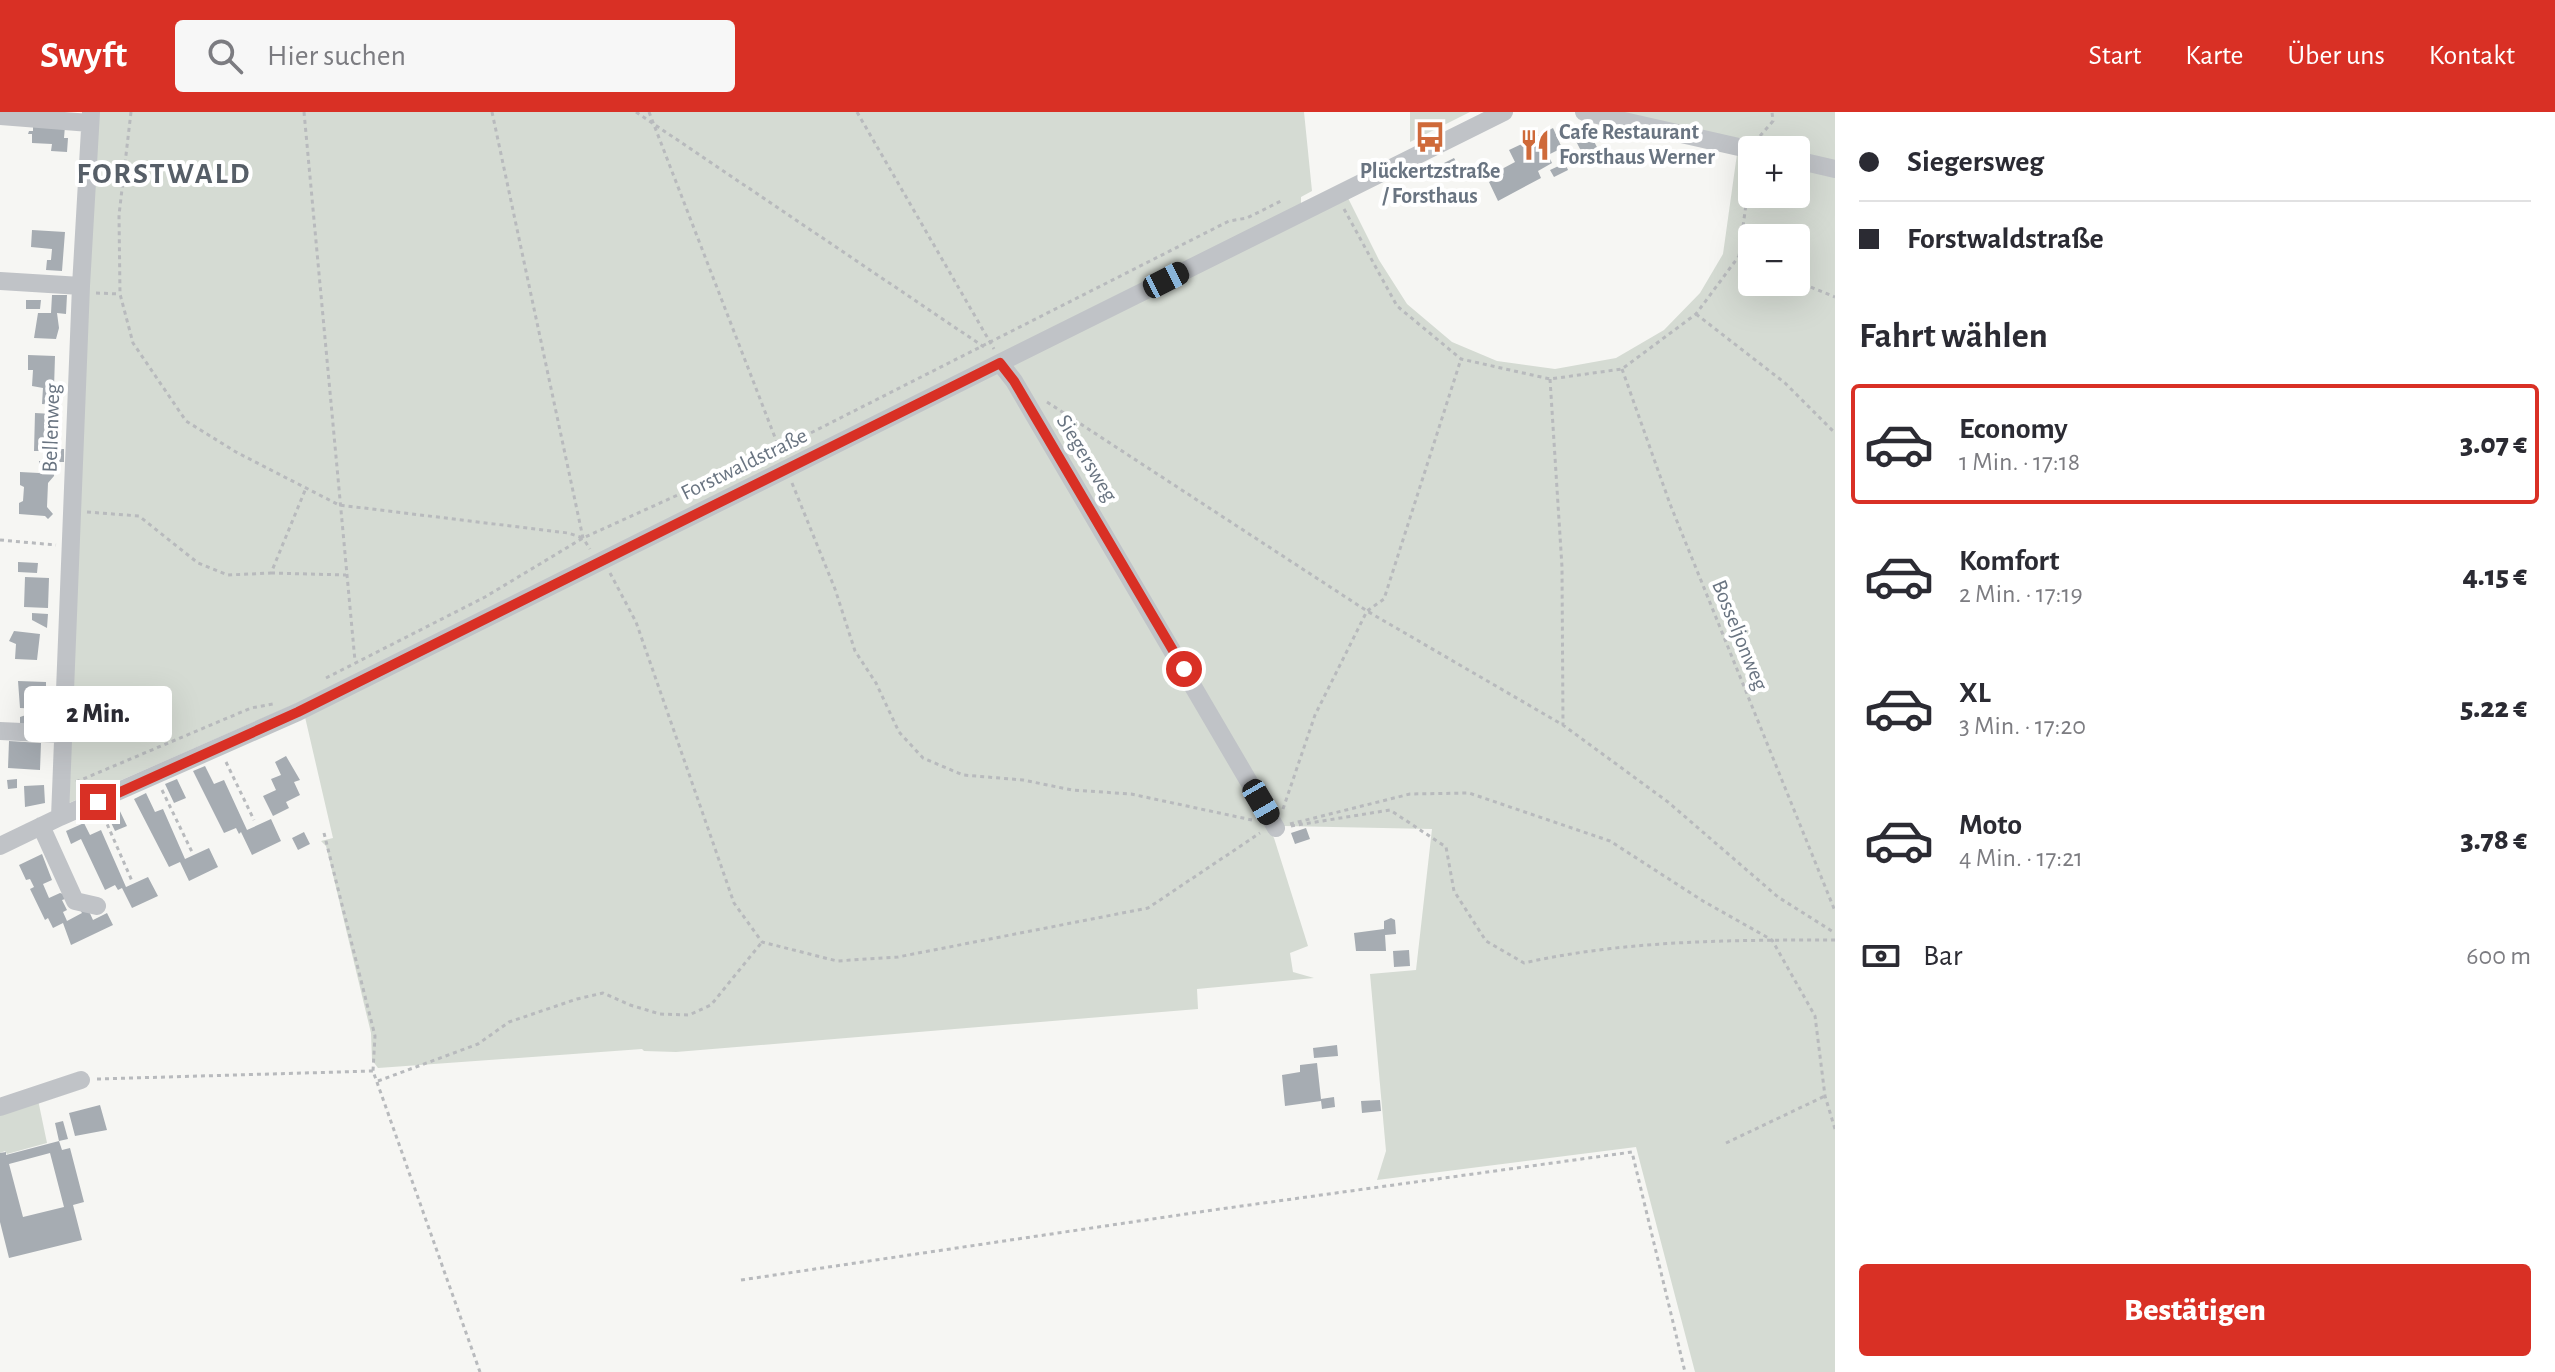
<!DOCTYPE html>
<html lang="de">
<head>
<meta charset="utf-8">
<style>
  :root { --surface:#fff; --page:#f7f7f7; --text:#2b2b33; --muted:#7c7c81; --line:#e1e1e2; --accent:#d93025 }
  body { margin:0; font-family:"Alegreya Sans",sans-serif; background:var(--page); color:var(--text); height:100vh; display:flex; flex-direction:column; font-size:30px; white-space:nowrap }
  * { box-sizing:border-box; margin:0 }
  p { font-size:26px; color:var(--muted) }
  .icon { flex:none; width:44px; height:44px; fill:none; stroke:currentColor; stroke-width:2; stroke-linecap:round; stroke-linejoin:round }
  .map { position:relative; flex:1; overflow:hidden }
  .details { display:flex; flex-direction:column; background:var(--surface); width:720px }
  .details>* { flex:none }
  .guide { display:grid; align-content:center; height:176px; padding:0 24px; background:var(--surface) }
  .tools { position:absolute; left:1738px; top:24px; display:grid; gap:16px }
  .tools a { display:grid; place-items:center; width:72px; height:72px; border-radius:8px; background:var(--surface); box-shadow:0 8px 32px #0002; font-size:40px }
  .end { position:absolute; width:36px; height:36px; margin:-18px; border:10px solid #d93025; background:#fff; box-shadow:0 0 0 4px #fff }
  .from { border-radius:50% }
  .bubble { position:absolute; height:56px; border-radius:8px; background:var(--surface); box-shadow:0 8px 32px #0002; font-size:26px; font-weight:800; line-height:56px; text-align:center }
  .car { position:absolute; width:24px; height:48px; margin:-24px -12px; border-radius:10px; box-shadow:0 0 6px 2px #0007; background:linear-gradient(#222 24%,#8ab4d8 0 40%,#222 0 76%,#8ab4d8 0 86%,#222 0) }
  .guide b { display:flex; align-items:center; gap:28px; height:76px; font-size:30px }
  .guide b+b { border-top:2px solid var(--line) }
  .guide i { width:20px; height:20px; background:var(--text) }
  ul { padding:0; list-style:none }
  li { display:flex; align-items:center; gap:24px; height:120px; margin:0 16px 12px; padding:0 8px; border:4px solid transparent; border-radius:8px }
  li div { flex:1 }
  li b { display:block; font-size:30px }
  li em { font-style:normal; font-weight:800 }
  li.on { border-color:var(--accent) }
  li>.icon { width:72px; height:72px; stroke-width:1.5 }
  h2 { padding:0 24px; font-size:36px; line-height:96px }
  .pay { display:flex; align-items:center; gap:20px; height:88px; padding:0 24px; font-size:30px }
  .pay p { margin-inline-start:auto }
  .cta { display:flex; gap:16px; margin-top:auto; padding:16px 24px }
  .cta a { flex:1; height:92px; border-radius:8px; background:var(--accent); color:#fff; font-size:32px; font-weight:800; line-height:92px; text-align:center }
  header { display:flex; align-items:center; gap:48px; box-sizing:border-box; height:112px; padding:0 40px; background:var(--accent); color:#fff }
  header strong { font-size:38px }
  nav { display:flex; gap:44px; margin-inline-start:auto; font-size:28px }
  .search { width:560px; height:72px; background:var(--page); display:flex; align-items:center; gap:20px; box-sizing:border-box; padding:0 28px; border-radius:8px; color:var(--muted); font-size:30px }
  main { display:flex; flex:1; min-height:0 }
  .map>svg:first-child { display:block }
</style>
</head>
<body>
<header>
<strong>Swyft</strong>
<div class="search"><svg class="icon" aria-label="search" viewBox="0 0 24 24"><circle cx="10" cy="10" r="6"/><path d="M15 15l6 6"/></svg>Hier suchen</div>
<nav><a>Start</a><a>Karte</a><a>Über uns</a><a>Kontakt</a></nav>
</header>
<main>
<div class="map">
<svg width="1835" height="1260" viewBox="0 0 1835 1260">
  <rect width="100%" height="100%" fill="#f6f6f3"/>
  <path fill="#d5dbd3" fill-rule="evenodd" d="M95,0h1209l8,79 -11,6v8l-933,467 -299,131z
    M1410,0h60l-60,30z
    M1608,0h227v50l-39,-9v-3h-14z
    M1737,42l15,4v36h44v-27l39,9v1196h-140l-59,-225 -259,33 9,-29 -16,-177 46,-4 16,-141 -148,-3 -275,-460 338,-170 32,64 28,44 45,38 45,19 58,8 61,-11 48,-28 36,-37 23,-39zM1752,126h44v44h-44z
    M996,260l14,11 264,455 34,108 -18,7 3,19 21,6 -117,11 1,20 -522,43 -32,-1 -2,-2 -264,19 -6,-8 -1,-27 -45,-187 -5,-5 12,-3 -28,-121z
    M37,983l10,48 -40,11 -2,-3 -5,2v-43z"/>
  <path fill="#a6acb2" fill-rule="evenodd" d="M33,12l32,2 -1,12h4l-1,14 -16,-1 1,-7 -20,-1v-9h-4l1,-3h4z
    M1553,16l9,20 -14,7 4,8 -14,8 3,7 -43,23 -9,-19 13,-7 -2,-5 15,-8 -6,-12 19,-9 -2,-5 5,-3 2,5z
    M1589,20l10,19 -20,10 -3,-7 5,-3 -6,-12z
    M1454,46l4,7 -10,6 -4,-8z
    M1565,51l3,7 -14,7 -4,-7z
    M32,118l33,2 -3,39 -16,-1 1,-10h4l1,-11 -21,-2z
    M52,183h15l-1,19 -9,-1 2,15 -3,11 -22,-1 4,-25h13z
    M26,188h15l-1,9h-14z
    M28,243l27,1 -1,32h5l-1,17 -16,-1 1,-16 -11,-2 1,-16h-5z
    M35,301l18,1 -2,37h-17z
    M56,337h8v13h-9z
    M39,349l16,1 -1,14 -6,7 -1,24 6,7 -5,5 -3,-3 -26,-2v-11l4,-2 1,-14 -4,-2v-13l19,1z
    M18,450l20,1 -1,10 -19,-1z
    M25,465l24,1 -1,30 -24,-1z
    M32,501l16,1 -1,14 -15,-8z
    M14,519l26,3 -3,26 -22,-1 1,-15 -7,-3z
    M18,569l28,1v8h-4l-1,19 -21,-1z
    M26,603l15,1 -1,13 -20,-1v-11z
    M9,629l32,2 -1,27 -32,-2z
    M286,644l14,24 -6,2 6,13 -14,7 3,6 -16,8 -10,-20 13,-6 -5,-11 10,-4 -6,-13z
    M205,654l9,18 10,-4 23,50 24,-11 10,22 -29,14 -11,-23 -2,2 -3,-6 -12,5 -31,-62z
    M17,667v9l-9,1 -1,-9z
    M177,667l9,19 -12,5 -9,-19z
    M44,673l1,18 -20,4 -1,-21z
    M146,681l9,19 8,-3 22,50 24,-11 9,19 -29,14 -9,-19 -11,5 -35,-68z
    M118,695l9,19 -12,5 -9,-19z
    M84,711l6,12 11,-5 25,57 22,-10 10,19 -26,12 -10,-20 -4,2 -3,-5 -10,5 -24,-51 -10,5 -5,-13z
    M1306,716l4,11 -15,5 -4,-11z
    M304,720l6,12 -12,6 -6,-12z
    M42,742l10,26 -9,4 6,14 11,-5 3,1 2,5 -3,1 5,10 -4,2 4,9 15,-8 -2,-3 8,-1 5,11 14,-7 6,12 -42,20 -8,-22 -10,5 -5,-10 -3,2 -15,-31 4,-2 -4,-8 -4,1 -7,-15z
    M1391,806l4,2 1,14 -11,1 1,16h-30l-2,-18 30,-4v-8z
    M1409,838l1,16 -16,1 -1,-16z
    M1337,933l1,11 -24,2 -1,-10z
    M1317,951l4,36 13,-2 1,10 -13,2 -1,-8 -36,5 -3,-31 18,-3v-7z
    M1380,988l1,11 -19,2 -1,-12z
    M100,993l7,25 -32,6 -6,-23z
    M63,1009l5,18 -9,2 -4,-18z
    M59,1029l3,9 8,-2 14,54 -11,3 9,35 -73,18 -9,-36v-69l6,-1v3zM50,1041l14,54 -41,10 -14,-53z"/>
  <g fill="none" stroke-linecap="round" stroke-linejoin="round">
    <path stroke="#b8babd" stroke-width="3" stroke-dasharray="4 4" stroke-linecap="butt" d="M131,0l-12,103 1,79 13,49 53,78 50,31 103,53 229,28 15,5
      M304,0l51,549
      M492,0l91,426 7,11
      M636,0l348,235
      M649,0l132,341
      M857,0l137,237
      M1760,24l13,-15 -1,-9
      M1344,97l53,97 64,53 89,20 72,-10 74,-55 43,-58 8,-59v-31
      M1739,144l13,6
      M1796,169l39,16
      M96,181l24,1
      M1696,202l89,69 50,50
      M1622,257l48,135 165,407
      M1550,267l12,188 1,158
      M1047,290l320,209 196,114 105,77 110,95 57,36
      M792,371l43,106 20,62 21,32 23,49 24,26 40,17 60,5 49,10 59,4 121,26
      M87,400l52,4 59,47 30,12 43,-2 35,-85
      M0,428l56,5
      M271,461l75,2
      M610,461l26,49 98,281 28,39 75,19 61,-4 250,-49 112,-75
      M326,566l159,-81 98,-59 196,-89 450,-228 18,-3 34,-17 3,1
      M226,650l28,58
      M76,670l175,-74 22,-4
      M162,678l30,62
      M1283,697l32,-94 52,-104 17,-12 77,-240
      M104,705l28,64
      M1290,712l120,-30 59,-1 141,48 93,60 69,39 43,76 10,80 10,33
      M1291,714l99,-16 56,37 8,44 32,50 38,22c102,-23 207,-23 311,-23
      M324,721l51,203 -2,35 107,301
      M97,967l276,-8
      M378,969l100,-37 31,-22 68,-23 26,-6 27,12 30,9 29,1 22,-10 51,-63
      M1726,1031l99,-47
      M741,1168l472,-70 419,-58 53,220"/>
    <path stroke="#c0c3c7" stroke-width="18" d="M1584,0l168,38
      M0,4l90,7
      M1796,48l39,9
      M0,169l81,5
      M1000,251l14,18 262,447
      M0,619l64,3
      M60,705l21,-531 10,-174
      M41,714l34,75 22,5
      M0,734l60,-29 238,-105 1206,-600
      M0,995l81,-27"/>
  </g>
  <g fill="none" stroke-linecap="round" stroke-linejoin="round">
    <path stroke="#d93025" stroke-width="10" d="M98,690l200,-90 702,-349 14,18 170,288"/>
  </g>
  <defs>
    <symbol id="bus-bare" viewBox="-9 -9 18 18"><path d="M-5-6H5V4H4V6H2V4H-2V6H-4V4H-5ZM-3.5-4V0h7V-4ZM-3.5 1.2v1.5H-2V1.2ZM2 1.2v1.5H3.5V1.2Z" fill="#cf6a3a" stroke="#fff" stroke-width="2.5" paint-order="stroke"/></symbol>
    <symbol id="restaurant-bare" viewBox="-9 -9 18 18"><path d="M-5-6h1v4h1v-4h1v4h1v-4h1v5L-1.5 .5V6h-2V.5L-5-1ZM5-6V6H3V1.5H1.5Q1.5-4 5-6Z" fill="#cf6a3a" stroke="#fff" stroke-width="2.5" paint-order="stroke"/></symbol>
  </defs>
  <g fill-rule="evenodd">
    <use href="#bus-bare" x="1408" y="3" width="44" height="44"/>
    <use href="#restaurant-bare" x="1513" y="11" width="44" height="44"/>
  </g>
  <g text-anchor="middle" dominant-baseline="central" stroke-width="8" stroke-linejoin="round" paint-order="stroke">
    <g font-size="22" font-weight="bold" fill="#697481" stroke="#fff" text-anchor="start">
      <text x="1559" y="20">Cafe Restaurant<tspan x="1559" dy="25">Forsthaus Werner</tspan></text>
      <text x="1430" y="59" text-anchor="middle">Plückertzstraße<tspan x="1430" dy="25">/ Forsthaus</tspan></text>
    </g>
    <g font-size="22" fill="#697481" stroke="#fff">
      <text transform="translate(51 316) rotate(-88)">Bellenweg</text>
      <text transform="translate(1087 346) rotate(59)">Siegersweg</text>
      <text transform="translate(744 352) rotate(-26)">Forstwaldstraße</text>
      <text transform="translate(1740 523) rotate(68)">Bosseljonweg</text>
    </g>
    <g font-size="30" font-weight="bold" letter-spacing="2" fill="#565e67" stroke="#fff">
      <text x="164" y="62">FORSTWALD</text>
    </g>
  </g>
</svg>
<div class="tools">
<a>+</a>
<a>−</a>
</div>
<i class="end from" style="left:1184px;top:557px"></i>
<i class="end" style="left:98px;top:690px"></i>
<div class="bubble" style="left:24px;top:574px;width:148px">2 Min.</div>
<i class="car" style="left:1166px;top:168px;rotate:63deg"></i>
<i class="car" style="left:1261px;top:690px;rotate:150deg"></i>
</div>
<section class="details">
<div class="guide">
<b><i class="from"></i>Siegersweg</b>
<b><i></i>Forstwaldstraße</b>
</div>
<h2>Fahrt wählen</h2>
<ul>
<li class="on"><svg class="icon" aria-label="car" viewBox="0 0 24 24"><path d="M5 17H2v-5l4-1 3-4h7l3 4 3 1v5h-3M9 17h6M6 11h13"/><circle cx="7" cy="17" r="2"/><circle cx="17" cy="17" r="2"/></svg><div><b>Economy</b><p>1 Min. · 17:18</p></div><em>3.07 €</em></li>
<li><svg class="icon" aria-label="car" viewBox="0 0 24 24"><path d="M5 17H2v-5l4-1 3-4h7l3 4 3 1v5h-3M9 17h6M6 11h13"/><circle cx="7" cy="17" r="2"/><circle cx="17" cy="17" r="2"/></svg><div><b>Komfort</b><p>2 Min. · 17:19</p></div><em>4.15 €</em></li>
<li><svg class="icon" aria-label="car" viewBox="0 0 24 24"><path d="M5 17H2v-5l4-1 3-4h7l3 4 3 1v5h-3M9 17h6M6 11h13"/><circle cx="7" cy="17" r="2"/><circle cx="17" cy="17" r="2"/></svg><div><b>XL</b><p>3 Min. · 17:20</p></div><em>5.22 €</em></li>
<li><svg class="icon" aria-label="car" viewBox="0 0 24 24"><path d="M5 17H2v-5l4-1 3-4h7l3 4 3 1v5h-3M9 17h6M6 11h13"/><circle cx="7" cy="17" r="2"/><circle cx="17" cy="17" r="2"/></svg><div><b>Moto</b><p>4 Min. · 17:21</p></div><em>3.78 €</em></li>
</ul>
<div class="pay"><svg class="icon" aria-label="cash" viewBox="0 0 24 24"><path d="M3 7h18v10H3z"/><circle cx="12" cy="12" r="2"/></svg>Bar<p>600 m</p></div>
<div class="cta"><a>Bestätigen</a></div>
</section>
</main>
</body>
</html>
